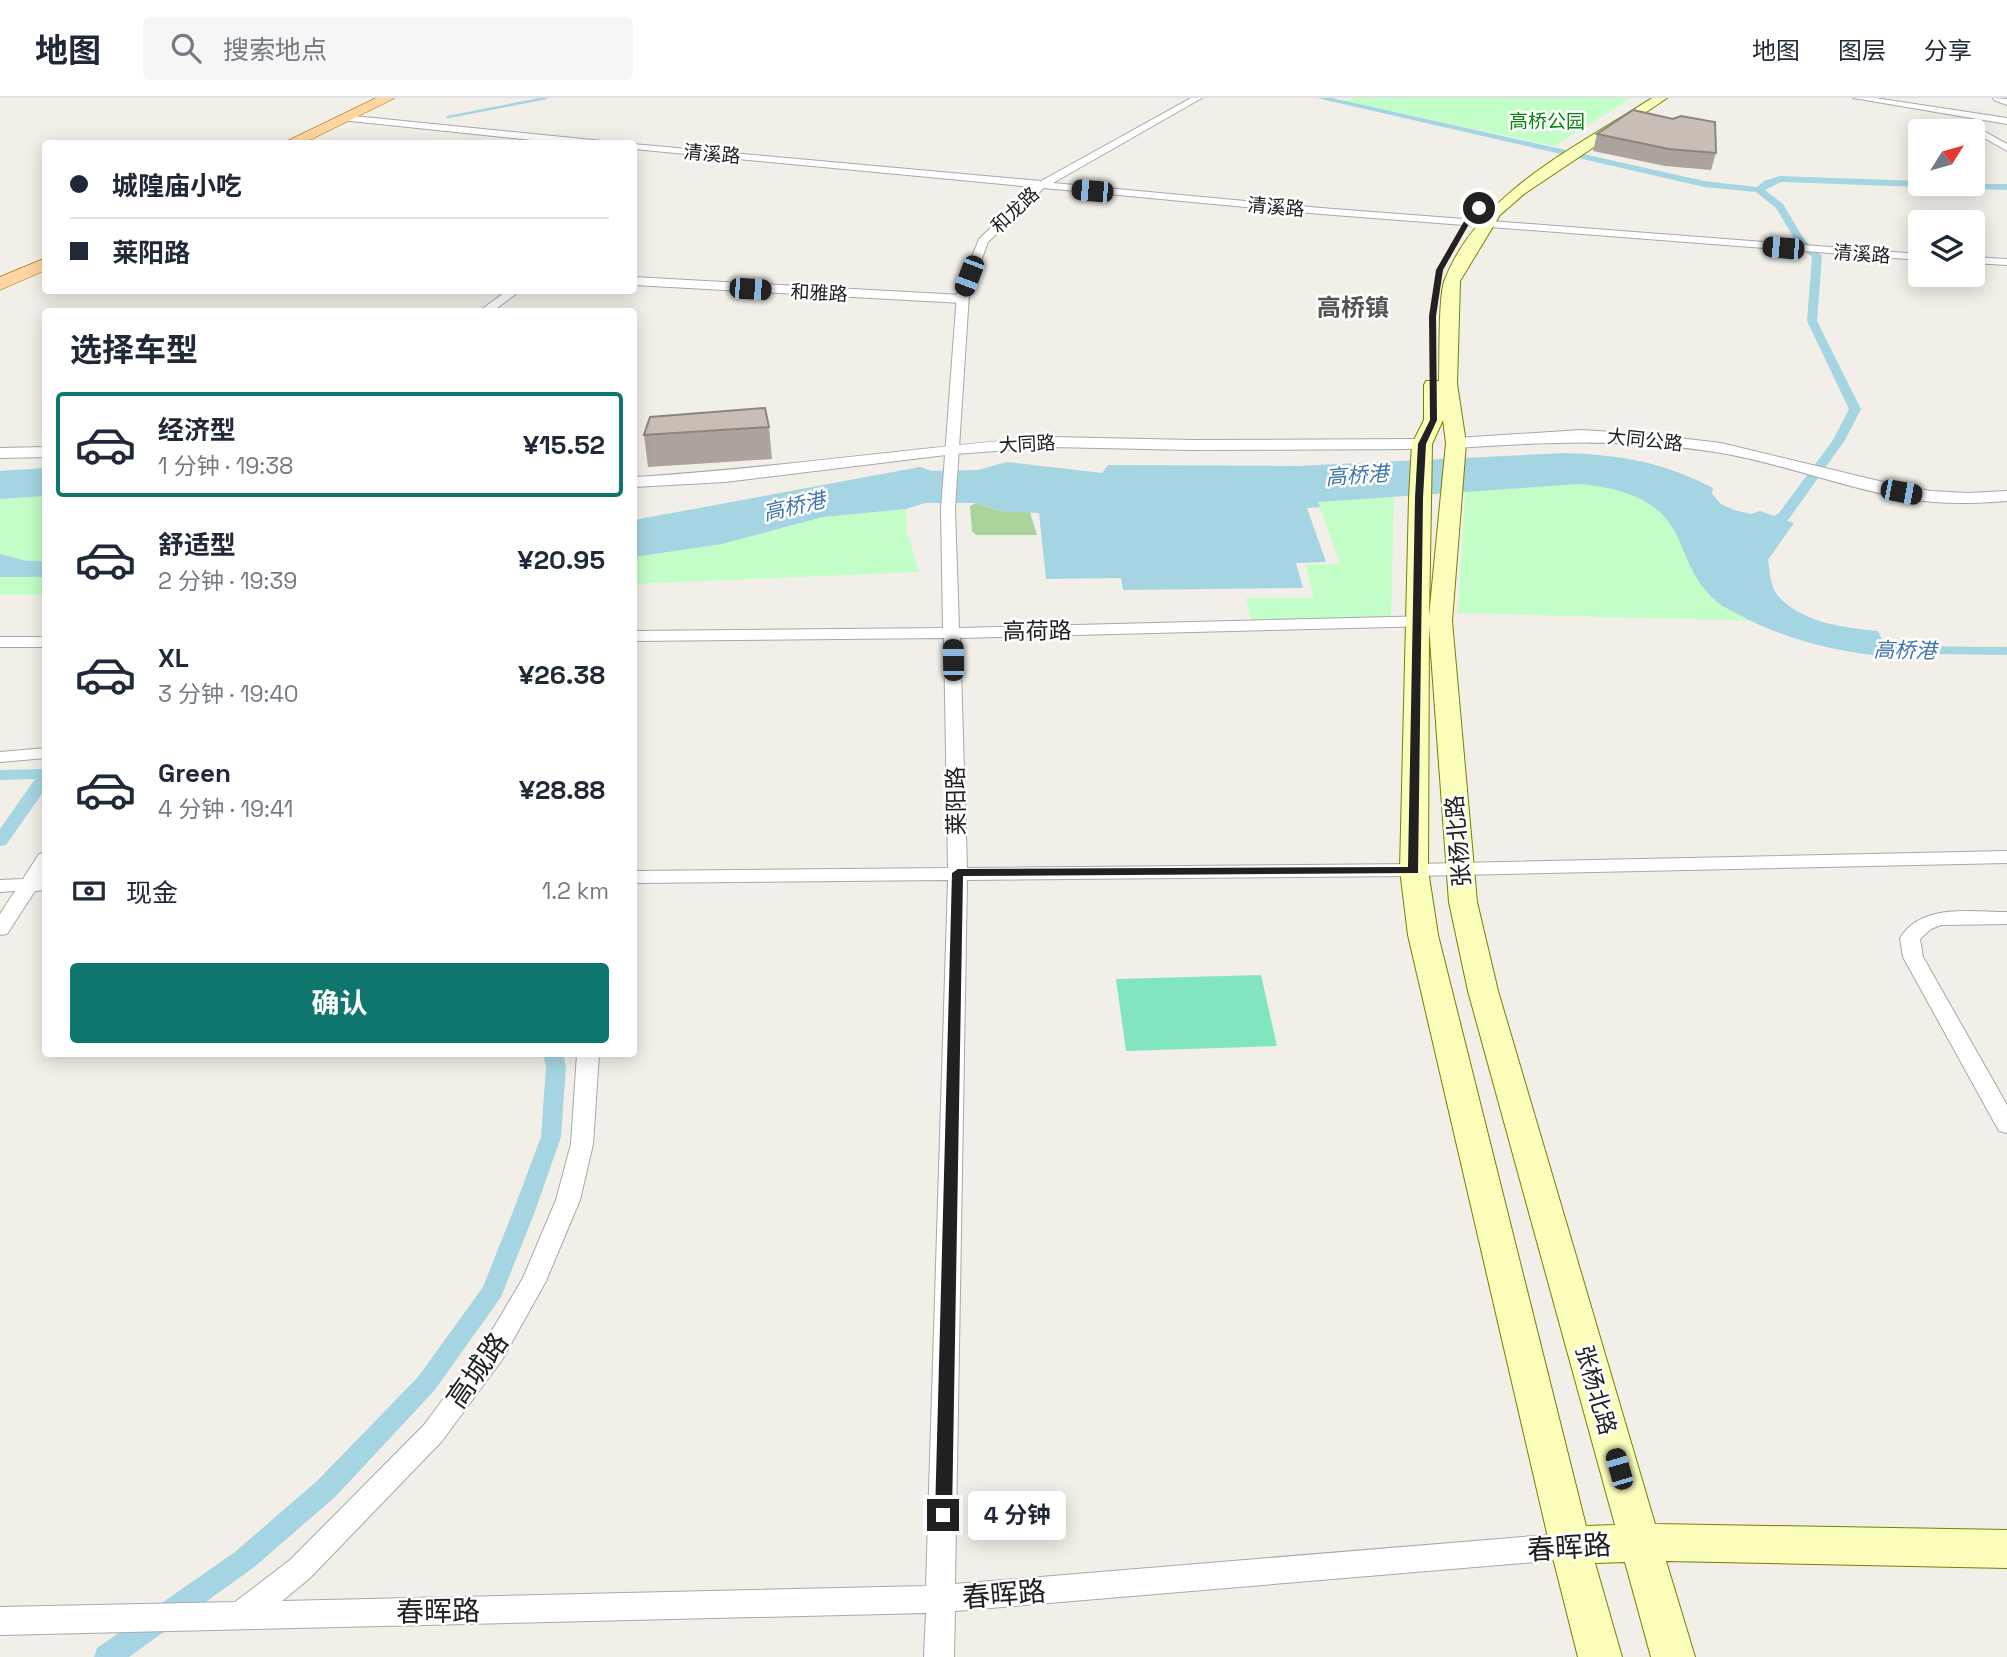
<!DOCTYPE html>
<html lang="zh">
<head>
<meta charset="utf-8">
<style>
  :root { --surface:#fff; --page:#f6f6f7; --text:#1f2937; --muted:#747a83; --line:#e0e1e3; --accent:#0f766e }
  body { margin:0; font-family:"Space Grotesk","Noto Sans SC",sans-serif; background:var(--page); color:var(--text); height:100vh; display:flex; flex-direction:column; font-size:26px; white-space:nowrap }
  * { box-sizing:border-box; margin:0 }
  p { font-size:23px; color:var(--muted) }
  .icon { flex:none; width:38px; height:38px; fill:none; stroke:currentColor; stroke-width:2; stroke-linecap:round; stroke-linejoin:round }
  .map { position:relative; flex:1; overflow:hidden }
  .side { position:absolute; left:42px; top:210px; width:595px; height:749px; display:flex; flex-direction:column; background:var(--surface); border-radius:7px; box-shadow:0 4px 18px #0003 }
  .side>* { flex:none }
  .top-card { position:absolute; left:42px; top:42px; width:595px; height:154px; border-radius:7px; box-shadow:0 4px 18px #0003; display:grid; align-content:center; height:154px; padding:0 28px; background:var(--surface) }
  .needle { width:46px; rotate:53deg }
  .controls { position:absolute; left:1908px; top:21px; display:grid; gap:14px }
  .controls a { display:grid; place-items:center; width:77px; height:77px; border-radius:7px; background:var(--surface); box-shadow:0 4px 18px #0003; font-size:35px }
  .end { position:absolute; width:32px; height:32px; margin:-16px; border:9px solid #212121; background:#fff; box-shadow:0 0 0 4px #fff }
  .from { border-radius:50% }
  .bubble { position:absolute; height:49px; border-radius:7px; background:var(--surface); box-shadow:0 4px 18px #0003; font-size:23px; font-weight:700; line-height:49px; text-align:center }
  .car { position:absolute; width:21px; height:42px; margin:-21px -10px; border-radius:9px; box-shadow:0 0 5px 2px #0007; background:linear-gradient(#222 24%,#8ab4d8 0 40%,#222 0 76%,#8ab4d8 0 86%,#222 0) }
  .top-card b { display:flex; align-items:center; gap:24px; height:66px; font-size:26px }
  .top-card b+b { border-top:2px solid var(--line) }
  .top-card i { width:18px; height:18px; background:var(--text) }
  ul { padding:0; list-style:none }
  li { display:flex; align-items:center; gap:21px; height:105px; margin:0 14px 10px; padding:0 14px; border:4px solid transparent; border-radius:7px }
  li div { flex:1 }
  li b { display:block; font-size:26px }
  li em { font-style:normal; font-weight:700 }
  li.on { border-color:var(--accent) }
  li>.icon { width:63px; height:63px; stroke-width:1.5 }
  h2 { padding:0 28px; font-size:32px; line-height:84px }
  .pay { display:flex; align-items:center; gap:18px; height:77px; padding:0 28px; font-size:26px }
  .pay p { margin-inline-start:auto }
  .cta { display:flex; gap:14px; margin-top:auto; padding:14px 28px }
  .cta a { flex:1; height:80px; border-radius:7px; background:var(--accent); color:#fff; font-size:28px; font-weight:700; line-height:80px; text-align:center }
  header { display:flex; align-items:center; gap:42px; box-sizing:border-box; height:98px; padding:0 35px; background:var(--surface); border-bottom:2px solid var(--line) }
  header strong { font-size:33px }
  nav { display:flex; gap:38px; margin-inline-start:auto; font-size:24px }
  .search { width:490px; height:63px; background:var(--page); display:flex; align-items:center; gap:18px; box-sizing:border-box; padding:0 24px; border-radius:7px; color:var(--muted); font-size:26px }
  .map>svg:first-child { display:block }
</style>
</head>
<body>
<header>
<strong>地图</strong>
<div class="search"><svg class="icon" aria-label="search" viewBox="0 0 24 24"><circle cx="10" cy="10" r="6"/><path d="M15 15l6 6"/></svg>搜索地点</div>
<nav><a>地图</a><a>图层</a><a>分享</a></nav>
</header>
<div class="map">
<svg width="2007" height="1559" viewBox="0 0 2007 1559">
  <rect width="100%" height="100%" fill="#f2efe8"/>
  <path fill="#abd49a" d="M976,405l24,8 30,1 7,23h-61l-4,-4 -2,-25z"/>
  <path fill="#c3fdc7" d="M1352,0h279l-77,48 -209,-45z
    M1550,373l120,32 88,118 -300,-8 8,-134z
    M45,398v65h-18l-27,-7v-55z
    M1394,398l-3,124 -139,3 -6,-25h68l-9,-33 35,-1 -22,-62z
    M906,411l1,23 12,40 -285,12v-27l88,-13 101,-27z
    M0,479h45v18h-45z"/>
  <path fill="#81e6be" d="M1261,877l16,71 -151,5 -10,-72z"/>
  <path fill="#a5d5e2" d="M1565,355c57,2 97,9 148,35l-1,6 9,10 13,6 17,4 9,-3 34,12 -26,37c2,12 2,28 11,37 24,26 67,31 99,34l12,26c-53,-5 -105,-17 -152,-43 -8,-4 -17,-8 -23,-14 -23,-21 -27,-42 -40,-68 -18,-35 -60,-45 -96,-48l-261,18 2,5 -13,1 19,54 -30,1 7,25 -180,2 -2,-12 -75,1 -7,-66 -39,-2 -24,-8h-51l-19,6 -83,8 -101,27 -88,13v-37l286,-53 12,4 46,-1 29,-8 95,11 6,-8 188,1z
    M45,370v28l-45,3v-28z
    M0,456l27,7h18v16h-45z"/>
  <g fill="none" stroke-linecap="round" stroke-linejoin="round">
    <path stroke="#a5d5e2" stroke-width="2.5" d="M448,19l98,-19"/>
    <path fill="#a5d5e2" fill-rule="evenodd" d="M1317,0h15l372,83 53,6 7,-6 16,-5 140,5v3h87v6l-226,-8 -16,8 18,14 22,37 17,15 -5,65 44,88 -16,31 -56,79 -29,16 -7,-4 2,-3 24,-15 54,-73 16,-31 -42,-88 5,-64 -14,-12 -22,-37 -20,-16 -52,-5z
      M1864,548l143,1v8l-148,-2 -2,-3 2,-3z
      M46,671v19l-40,57 -6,1v-17l35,-50 -35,1v-10z
      M543,956h20l3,13 -5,70 -27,77 -33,83 -67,94 -99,106 -82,71 -124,89h-35l3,-9 138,-96 82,-71 101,-104 65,-90 29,-73 29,-77 5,-70z"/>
    <defs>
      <path id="minor" d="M1191,0h11l-149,85 268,25 599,46v6l-599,-46 -277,-26 -56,54 -19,52 -14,215 4,119 473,-12 8,5 -8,5 -472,12 7,230 447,-4 593,-13v12l-593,13 -447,4 -12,704 615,-51 10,4 4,9 -4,9 -10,4 -615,52 -1,46h-30l2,-44 -926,22v-28l235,-5 55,-42 134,-135 60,-81 39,-66 33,-78 15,-56 6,-90h22l-6,90 -13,56 -34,81 -44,79 -60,81 -132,137 -28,23 644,-15 22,-706 -314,3v-12l314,-3 -4,-230 -310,3v-10l309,-3 -2,-119 16,-215 22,-55 54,-52 -399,-38 -1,-5 408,37z
        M1853,0h22l132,20v6z
        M1993,0l14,1v6l-13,-5z
        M344,17l259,26 4,3h-37l-229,-24v-4z
        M1950,24l30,7 27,15v7l-35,-20 -25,-4v-4z
        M1972,159l35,2v6l-35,-2z
        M508,192h13l-29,22h-14z
        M0,539h46v10h-46z
        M46,650v10l-46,4v-10z
        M46,754v22l-3,4h3v12l-11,1 -28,43 -7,1v-21l15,-23 -15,1v-12l23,-1 16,-25z
        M2007,814v12l-66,1 -10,4 -11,10 3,18 84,148v28l-8,-2 -96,-174 -3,-19c22,-35 71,-26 107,-26z"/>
      <path id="tertiary" d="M634,179l328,18 7,4 -7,4 -328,-18z
        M1581,332l64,4 76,9 175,42 35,6 37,2 39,-2v10c-25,2 -49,3 -74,1 -73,-7 -141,-37 -212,-49 -89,-15 -176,-11 -265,-5l-9,-5 9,-5z
        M1051,339l142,3 229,-1 9,5 -9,5 -229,1 -142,-3 -97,7 -229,28 -91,5v-10c140,-8 278,-30 417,-40z
        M46,349v10l-46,1v-10z"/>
      <path id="secondary" d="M1652,0h15l-143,96 -24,21 -40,66 -3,103 9,59 -14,178 25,281 21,89 157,533 352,6v38l-341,-7 29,96h-44l-26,-95 -30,1 27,94h-44l-28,-111 -142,-611 -8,-65 9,-372 3,-54 12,-24v-35l2,-4h13c1,-22 -1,-86 6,-102 35,-88 132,-132 207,-181zM1443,322l3,23 -17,174 3,-173zM1429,528l20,276 19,89 147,534 -29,1 -148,-591 -10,-65z"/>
      <path id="primary" d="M376,0h19l-93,46h-21z
        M46,160v12l-46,20v-13z"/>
    </defs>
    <use href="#minor" stroke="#a8a8a8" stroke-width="2"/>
    <use href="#tertiary" stroke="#a8a8a8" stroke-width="2"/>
    <use href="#secondary" stroke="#748100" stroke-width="2"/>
    <use href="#primary" stroke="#9f6800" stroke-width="1"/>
    <use href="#minor" fill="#fff" fill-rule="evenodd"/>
    <use href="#tertiary" fill="#fff" fill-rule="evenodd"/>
    <use href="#secondary" fill="#fbfeba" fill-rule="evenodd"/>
    <use href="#primary" fill="#ffd5a0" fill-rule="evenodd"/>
  </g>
  <path fill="#aca39d" d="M1597,36l119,19 -5,17 -46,-4 -72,-15z
    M769,329l3,32 -124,8 -4,-32z"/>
  <path fill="#c8beb6" stroke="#8c857f" stroke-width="2" d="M1633,12l40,9 8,-3 34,6 1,31 -47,-4 -72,-15z
    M765,310l4,19 -125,8 6,-18z"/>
  <path fill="#212121" d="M1477,108l5,2 -13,16 -26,46 -7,46 1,104 -11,24 -3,54 -5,375 -455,3 -11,639 -3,5 -6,3 -5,-3 -3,-5 17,-642 6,-4 450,-2 7,-369 3,-54 12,-24 -1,-104 7,-46 27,-47z"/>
  <g text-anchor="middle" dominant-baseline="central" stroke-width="5" stroke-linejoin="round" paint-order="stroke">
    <g font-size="19" fill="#05850d" stroke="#fff">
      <text x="1547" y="23">高桥公园</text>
    </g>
    <g font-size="19" fill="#212121" stroke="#fff">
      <text transform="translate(712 56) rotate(5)">清溪路</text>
      <text transform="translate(1276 109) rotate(5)">清溪路</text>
      <text transform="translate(1015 112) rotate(-43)">和龙路</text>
      <text transform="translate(1862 156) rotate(4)">清溪路</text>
      <text transform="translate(819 195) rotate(3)">和雅路</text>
      <text transform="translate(1645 342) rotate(6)">大同公路</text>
      <text transform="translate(1027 346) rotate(-3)">大同路</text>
    </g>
    <g font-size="21" font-style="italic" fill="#4076a9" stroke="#fff">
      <text transform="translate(1357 377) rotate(-4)">高桥港</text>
      <text transform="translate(794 408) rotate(-13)">高桥港</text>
      <text transform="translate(1905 552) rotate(1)">高桥港</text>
    </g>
    <g font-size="23" fill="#212121" stroke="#fff">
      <text transform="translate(1037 533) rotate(-1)">高荷路</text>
      <text transform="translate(956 703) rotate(-91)">莱阳路</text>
      <text transform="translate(1458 743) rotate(-95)">张杨北路</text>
      <text transform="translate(1596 1292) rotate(74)">张杨北路</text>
    </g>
    <g font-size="24" font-weight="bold" fill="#545454" stroke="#fff">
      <text x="1353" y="209">高桥镇</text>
    </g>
    <g font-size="28" fill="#212121" stroke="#fff">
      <text transform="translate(477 1272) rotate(-55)">高城路</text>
      <text transform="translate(1569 1449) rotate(-4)">春晖路</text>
      <text transform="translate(1004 1496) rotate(-5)">春晖路</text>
      <text transform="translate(438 1513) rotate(-1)">春晖路</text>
    </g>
  </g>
</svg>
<div class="controls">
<a><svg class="needle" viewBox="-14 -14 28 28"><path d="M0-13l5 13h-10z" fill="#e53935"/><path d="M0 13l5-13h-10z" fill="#747a83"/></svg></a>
<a><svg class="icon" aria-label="layers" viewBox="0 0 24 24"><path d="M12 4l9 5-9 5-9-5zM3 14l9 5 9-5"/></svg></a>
</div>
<i class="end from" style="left:1479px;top:110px"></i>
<i class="end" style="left:943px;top:1417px"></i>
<div class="bubble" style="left:968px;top:1393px;width:98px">4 分钟</div>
<i class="car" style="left:1092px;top:93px;rotate:275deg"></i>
<i class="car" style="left:1783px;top:150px;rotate:275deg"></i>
<i class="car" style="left:969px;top:178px;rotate:201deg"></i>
<i class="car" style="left:750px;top:191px;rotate:94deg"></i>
<i class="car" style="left:1901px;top:394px;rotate:101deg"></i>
<i class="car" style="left:953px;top:562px;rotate:359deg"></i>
<i class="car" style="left:1619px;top:1371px;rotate:344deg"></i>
<div class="top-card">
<b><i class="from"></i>城隍庙小吃</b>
<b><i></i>莱阳路</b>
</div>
<section class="side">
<h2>选择车型</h2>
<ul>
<li class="on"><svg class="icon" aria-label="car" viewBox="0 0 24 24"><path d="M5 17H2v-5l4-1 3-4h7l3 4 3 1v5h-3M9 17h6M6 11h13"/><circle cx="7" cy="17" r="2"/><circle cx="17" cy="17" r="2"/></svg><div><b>经济型</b><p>1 分钟 · 19:38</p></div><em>¥15.52</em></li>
<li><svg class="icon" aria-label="car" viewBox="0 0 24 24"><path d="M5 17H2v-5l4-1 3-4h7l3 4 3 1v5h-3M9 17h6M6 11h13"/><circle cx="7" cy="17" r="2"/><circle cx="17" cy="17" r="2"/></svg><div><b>舒适型</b><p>2 分钟 · 19:39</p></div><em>¥20.95</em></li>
<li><svg class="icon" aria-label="car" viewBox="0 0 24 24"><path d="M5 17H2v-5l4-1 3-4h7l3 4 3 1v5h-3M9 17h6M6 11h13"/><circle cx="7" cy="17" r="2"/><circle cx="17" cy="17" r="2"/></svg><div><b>XL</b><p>3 分钟 · 19:40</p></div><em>¥26.38</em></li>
<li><svg class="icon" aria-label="car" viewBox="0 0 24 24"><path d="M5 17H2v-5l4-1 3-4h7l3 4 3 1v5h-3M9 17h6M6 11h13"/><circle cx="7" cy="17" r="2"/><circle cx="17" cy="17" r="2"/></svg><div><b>Green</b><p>4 分钟 · 19:41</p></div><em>¥28.88</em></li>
</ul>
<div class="pay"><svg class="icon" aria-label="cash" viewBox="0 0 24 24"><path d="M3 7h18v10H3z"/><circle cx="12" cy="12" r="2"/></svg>现金<p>1.2 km</p></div>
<div class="cta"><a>确认</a></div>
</section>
</div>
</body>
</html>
